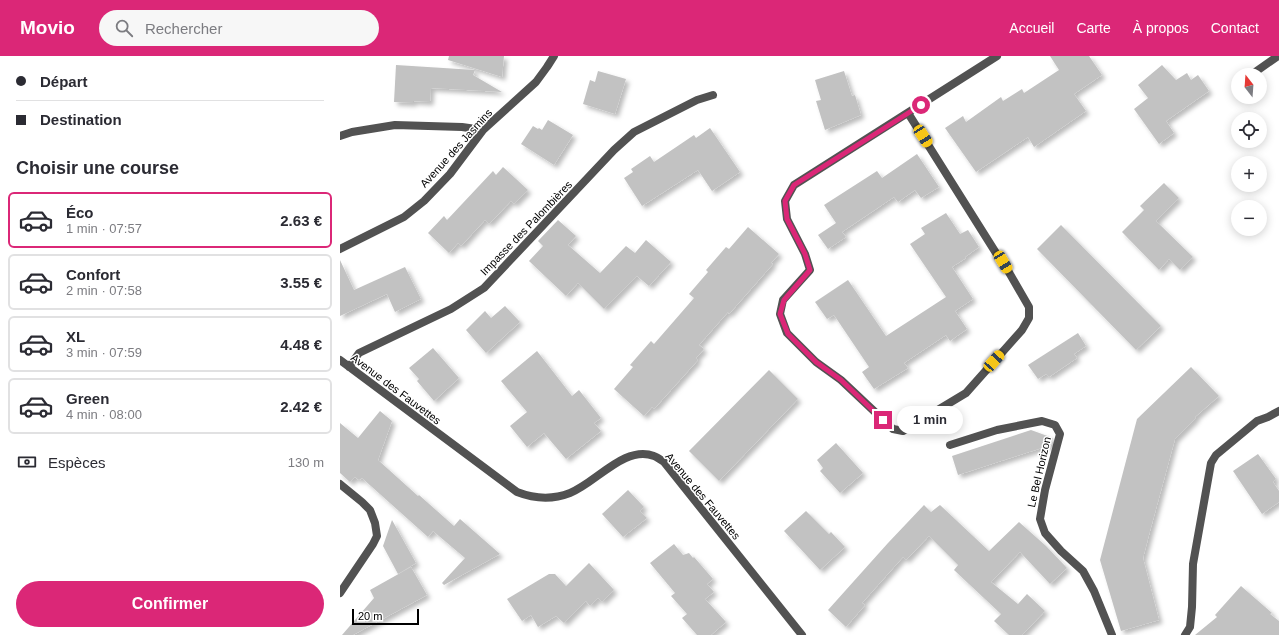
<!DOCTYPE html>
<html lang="fr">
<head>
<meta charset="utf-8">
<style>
  :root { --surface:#fff; --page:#f7f7f7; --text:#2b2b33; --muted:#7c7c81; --line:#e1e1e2; --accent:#db2777 }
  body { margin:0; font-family:Helvetica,sans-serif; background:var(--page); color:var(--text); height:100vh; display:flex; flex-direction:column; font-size:15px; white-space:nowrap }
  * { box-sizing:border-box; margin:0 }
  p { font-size:13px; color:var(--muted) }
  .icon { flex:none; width:22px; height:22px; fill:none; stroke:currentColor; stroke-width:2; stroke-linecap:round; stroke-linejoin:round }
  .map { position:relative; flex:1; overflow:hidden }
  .panel { display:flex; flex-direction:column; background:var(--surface); width:340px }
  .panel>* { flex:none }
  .top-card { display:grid; align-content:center; height:88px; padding:0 16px; background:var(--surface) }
  .needle { width:26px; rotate:343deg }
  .buttons { position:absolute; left:891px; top:12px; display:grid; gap:8px }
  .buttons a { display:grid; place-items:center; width:36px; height:36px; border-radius:50%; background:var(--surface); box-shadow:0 2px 10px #0003; font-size:20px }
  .scale { position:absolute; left:12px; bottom:10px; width:67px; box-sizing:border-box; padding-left:4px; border:2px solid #000; border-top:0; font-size:11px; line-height:14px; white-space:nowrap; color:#000; -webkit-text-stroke:3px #fff; paint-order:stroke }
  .end { position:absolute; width:18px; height:18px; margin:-9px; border:5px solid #db2777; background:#fff; box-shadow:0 0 0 2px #fff }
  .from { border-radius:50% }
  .bubble { position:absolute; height:28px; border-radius:14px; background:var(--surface); box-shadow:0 2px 10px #0003; font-size:13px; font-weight:600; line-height:28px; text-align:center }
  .car { position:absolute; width:12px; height:24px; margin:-12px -6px; border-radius:5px; box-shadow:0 0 3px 1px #0007; background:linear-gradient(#f5c518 24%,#345 0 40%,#f5c518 0 76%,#345 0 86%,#f5c518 0) }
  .top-card b { display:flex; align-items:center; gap:14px; height:38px; font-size:15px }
  .top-card b+b { border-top:1px solid var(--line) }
  .top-card i { width:10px; height:10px; background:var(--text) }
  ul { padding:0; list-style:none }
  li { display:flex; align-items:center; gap:12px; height:56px; margin:0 8px 6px; padding:0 8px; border:2px solid var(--line); border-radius:6px }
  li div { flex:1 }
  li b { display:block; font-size:15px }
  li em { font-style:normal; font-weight:600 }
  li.current { border-color:var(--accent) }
  li>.icon { width:36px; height:36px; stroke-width:1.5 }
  h2 { padding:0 16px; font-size:18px; line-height:48px }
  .pay { display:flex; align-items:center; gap:10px; height:44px; padding:0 16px; font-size:15px }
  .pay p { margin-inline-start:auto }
  .action { display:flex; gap:8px; margin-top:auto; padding:8px 16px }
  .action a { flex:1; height:46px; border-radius:24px; background:var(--accent); color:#fff; font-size:16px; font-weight:600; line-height:46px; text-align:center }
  header { display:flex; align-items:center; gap:24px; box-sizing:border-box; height:56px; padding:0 20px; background:var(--accent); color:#fff }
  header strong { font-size:19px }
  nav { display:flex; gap:22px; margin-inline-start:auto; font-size:14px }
  .search { width:280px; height:36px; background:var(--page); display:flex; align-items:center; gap:10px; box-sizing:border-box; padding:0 14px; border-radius:22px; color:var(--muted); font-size:15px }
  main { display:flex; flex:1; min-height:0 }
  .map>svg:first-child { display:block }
</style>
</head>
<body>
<header>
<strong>Movio</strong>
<div class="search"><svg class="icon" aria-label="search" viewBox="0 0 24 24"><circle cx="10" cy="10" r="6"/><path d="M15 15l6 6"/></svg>Rechercher</div>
<nav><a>Accueil</a><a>Carte</a><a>À propos</a><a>Contact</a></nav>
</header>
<main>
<section class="panel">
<div class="top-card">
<b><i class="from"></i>Départ</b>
<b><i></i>Destination</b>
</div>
<h2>Choisir une course</h2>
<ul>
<li class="current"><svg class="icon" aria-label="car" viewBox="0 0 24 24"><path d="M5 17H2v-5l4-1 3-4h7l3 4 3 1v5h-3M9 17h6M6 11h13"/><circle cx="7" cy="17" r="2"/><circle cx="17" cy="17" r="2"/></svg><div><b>Éco</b><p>1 min · 07:57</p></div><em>2.63 €</em></li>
<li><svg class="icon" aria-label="car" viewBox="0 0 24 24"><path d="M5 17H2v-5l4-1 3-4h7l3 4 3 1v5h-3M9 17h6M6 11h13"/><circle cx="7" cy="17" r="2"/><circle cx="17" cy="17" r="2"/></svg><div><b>Confort</b><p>2 min · 07:58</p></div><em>3.55 €</em></li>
<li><svg class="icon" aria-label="car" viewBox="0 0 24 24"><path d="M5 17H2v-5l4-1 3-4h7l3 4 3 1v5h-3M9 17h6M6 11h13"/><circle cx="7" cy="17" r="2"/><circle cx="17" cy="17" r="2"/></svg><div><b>XL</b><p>3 min · 07:59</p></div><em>4.48 €</em></li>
<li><svg class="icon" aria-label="car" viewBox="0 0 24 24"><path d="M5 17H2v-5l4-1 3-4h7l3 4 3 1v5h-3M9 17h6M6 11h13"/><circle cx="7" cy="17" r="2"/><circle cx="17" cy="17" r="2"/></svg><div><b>Green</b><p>4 min · 08:00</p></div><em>2.42 €</em></li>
</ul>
<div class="pay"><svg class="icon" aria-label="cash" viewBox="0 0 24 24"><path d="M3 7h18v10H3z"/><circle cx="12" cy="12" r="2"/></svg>Espèces<p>130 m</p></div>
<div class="action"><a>Confirmer</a></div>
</section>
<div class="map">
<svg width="939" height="579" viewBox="0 0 939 579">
  <defs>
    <filter id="shadow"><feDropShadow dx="3.5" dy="3.5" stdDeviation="2" flood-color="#0004"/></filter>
  </defs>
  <rect width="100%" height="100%" fill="#fff"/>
  <path fill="#c2c2c2" filter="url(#shadow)" d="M109,0h55l-2,21 -54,-17z
    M710,0h39l13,19 -28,19 12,17 -52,36 -6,-10 -52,35 -31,-44 18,-12 3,6 35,-25 2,4 19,-12 2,4 35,-23z
    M56,9l79,5 -2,5 29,17 -71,-4 -1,14 -17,-1v2l-19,-1z
    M822,9l14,15 11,-7 4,7 7,-5 11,16 -43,30 8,12 -15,11 -25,-35 14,-11 -10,-13z
    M258,15l28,8 -11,35 -32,-10 7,-24 5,2z
    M504,15l8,25 3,-1 6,20 -36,15 -9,-29 5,-1 -6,-20z
    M208,64l25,15 -19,30 -33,-21 12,-18 5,3 1,-1 3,2z
    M370,72l30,44 -28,19 -14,-21 -56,36 -18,-28 9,-6 -2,-3 19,-13 4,6 40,-27 2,3z
    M577,98l22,33 -18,11 -6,-8 -17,12 -4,-5 -52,35 4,5 -18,12 -10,-14 18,-12 -12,-18 53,-34 5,7z
    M163,111l25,23 -14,14 -3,-3 -22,23 -4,-4 -24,26 -3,-3 -9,10 -21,-20 16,-17 3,4 46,-49 3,4z
    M824,127l15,15 -23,23 37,36 -13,13 -11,-11 -10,11 -37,-38 22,-22 -4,-4z
    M606,157l14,21 8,-4 11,17 -14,10 1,1 -14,9 21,32 -18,12 12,18 -17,12 -4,-6 -42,28 4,5 -34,21 -12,-17 7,-5 -35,-52 -7,4 -12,-17 33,-22 38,56 60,-39 -36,-53 15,-10 -4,-6z
    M218,164l18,16 -8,9 32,28 26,-27 9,7 11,-13 25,22 -22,24 -12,-10 -33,33 -26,-26 -12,13 -37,-35 14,-15 -5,-5z
    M721,169l100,101 -25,24 -99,-101z
    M408,171l31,27 -8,9 2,1 -44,50 -1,-2 -29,33 5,4 -8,9 2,2 -44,49 -2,-2 -8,9 -30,-27 19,-22 -3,-2 21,-24 3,3 40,-46 -5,-4 19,-22 -2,-2 20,-23 3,2z
    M0,204l14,30 51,-23 16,32 -26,13 -8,-18 -47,22z
    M165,250l15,16 -34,31 -20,-23 19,-19 6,7z
    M738,277l8,13 -12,8 3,4 -28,19 -3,-3 -8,5 -10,-14z
    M93,292l26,30 -25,23 -17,-20 2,-2 -10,-11z
    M197,295l35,45 7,-6 22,28 -7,5 7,8 -35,28 -22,-26 -17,14 -17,-21 17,-14 -26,-31z
    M851,311l28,29 -24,21 1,1 -21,21 -25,92 -7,27 16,62 -38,11 -21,-71 37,-141z
    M429,314l29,29 -79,82 -30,-30z
    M40,355l12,10 -14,39 40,36 1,-1 35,31 6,-7 40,35 -56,31 -2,-2 23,-25 -32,-27 -5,6 -66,-59 -3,2 -4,-3 -5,5 -10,-9v-50l18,15z
    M691,374l22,8 -2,7 -93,30 -6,-19z
    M496,387l27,30 -23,20 -20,-22 3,-3 -6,-8z
    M918,398l18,25 -3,3 6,9v11l-17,12 -29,-43z
    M288,434l16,17 -4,4 7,7 -24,19 -21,-23z
    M584,449l7,7 9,-7 49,46 30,-29 27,24 21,22 -17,16 -30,-32 -29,30 27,22 9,-10 18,17 -23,24h-13l-15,-14 7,-7 -47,-44 4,-5 -29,-29 -23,24 -3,-3 -41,46 3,2 -19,22 -18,-17 60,-67z
    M466,455l23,23 2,-2 14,15 -25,23 -36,-39z
    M52,464l24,43 -18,11 -15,-28z
    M334,488l9,11 6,-2 4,5 1,-1 19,22 -6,5 7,8 -9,7 21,23 -15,13h-14l-15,-17 5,-4 -16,-18 4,-3 -25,-30z
    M249,507l25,27 -12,12 -4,-4 -8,8 -4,-5 -22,22 -8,-7 -18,11 -7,-12 -9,6 -15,-22 42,-25h6l11,12z
    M71,511l16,28 -74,40h-11l32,-37 -4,-8z
    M901,530l31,27 -2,1 9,7v14h-84l22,-18 -2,-2z"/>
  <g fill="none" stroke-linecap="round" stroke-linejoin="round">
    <path stroke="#525252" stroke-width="8" d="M911,19l27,-19
      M896,30l2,-2
      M568,57l88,140 7,9 26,45v11l-7,12 -56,63 -63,38 -10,-2 -52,-49 -25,-18 -29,-29 -7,-19 3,-14 27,-30 -5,-16 -18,-35 -2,-18 9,-16 203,-129"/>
    <path stroke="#525252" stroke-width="8" d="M0,80l12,-4 43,-7 67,2 21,3
      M0,193l64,-32 20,-16 26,-27 33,-44 53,-48 11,-15 7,-11
      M0,304l177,132c18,7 35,8 53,1 26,-10 54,-48 84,-37 3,1 7,4 10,6l138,173
      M9,311l10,-14 92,-44 33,-21 130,-138 20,-18 63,-32 16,-5
      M610,389l47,-15 45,-9 13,4 5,9 -15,56 -5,29 5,14 16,18 22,20 11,20 18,44
      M0,428l22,18 8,8 5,13 2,13 -4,8 -33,49
      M845,579l5,-8 2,-20 1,-43 18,-101 5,-8 41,-34 11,-4 11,-6"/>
  </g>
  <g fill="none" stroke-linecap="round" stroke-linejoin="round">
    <path stroke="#db2777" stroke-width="5" d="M543,364l-42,-40 -25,-18 -28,-28 -8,-20 4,-14 26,-30 -5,-16 -18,-35 -2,-18 9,-16 127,-80"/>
  </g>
  <g text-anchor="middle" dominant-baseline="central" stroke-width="3" stroke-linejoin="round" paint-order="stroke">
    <g font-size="11" fill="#000" stroke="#fff">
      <text transform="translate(116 92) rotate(-48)">Avenue des Jasmins</text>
      <text transform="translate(186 172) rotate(-46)">Impasse des Palombières</text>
      <text transform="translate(56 333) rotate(37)">Avenue des Fauvettes</text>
      <text transform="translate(699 416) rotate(-77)">Le Bel Horizon</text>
      <text transform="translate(363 440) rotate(50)">Avenue des Fauvettes</text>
    </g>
  </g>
</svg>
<div class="buttons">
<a><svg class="needle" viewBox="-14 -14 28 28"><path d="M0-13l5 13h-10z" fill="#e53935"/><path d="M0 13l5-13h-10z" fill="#7c7c81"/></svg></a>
<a><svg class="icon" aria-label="locate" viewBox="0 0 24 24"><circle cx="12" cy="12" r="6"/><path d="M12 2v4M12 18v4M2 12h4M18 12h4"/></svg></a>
<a>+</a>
<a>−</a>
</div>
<div class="scale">20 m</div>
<i class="end from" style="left:581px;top:49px"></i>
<i class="end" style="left:543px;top:364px"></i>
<div class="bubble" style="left:557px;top:350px;width:66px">1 min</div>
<i class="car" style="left:583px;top:80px;rotate:147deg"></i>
<i class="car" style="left:663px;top:206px;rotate:149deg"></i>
<i class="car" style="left:654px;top:305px;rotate:42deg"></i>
</div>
</main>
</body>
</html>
